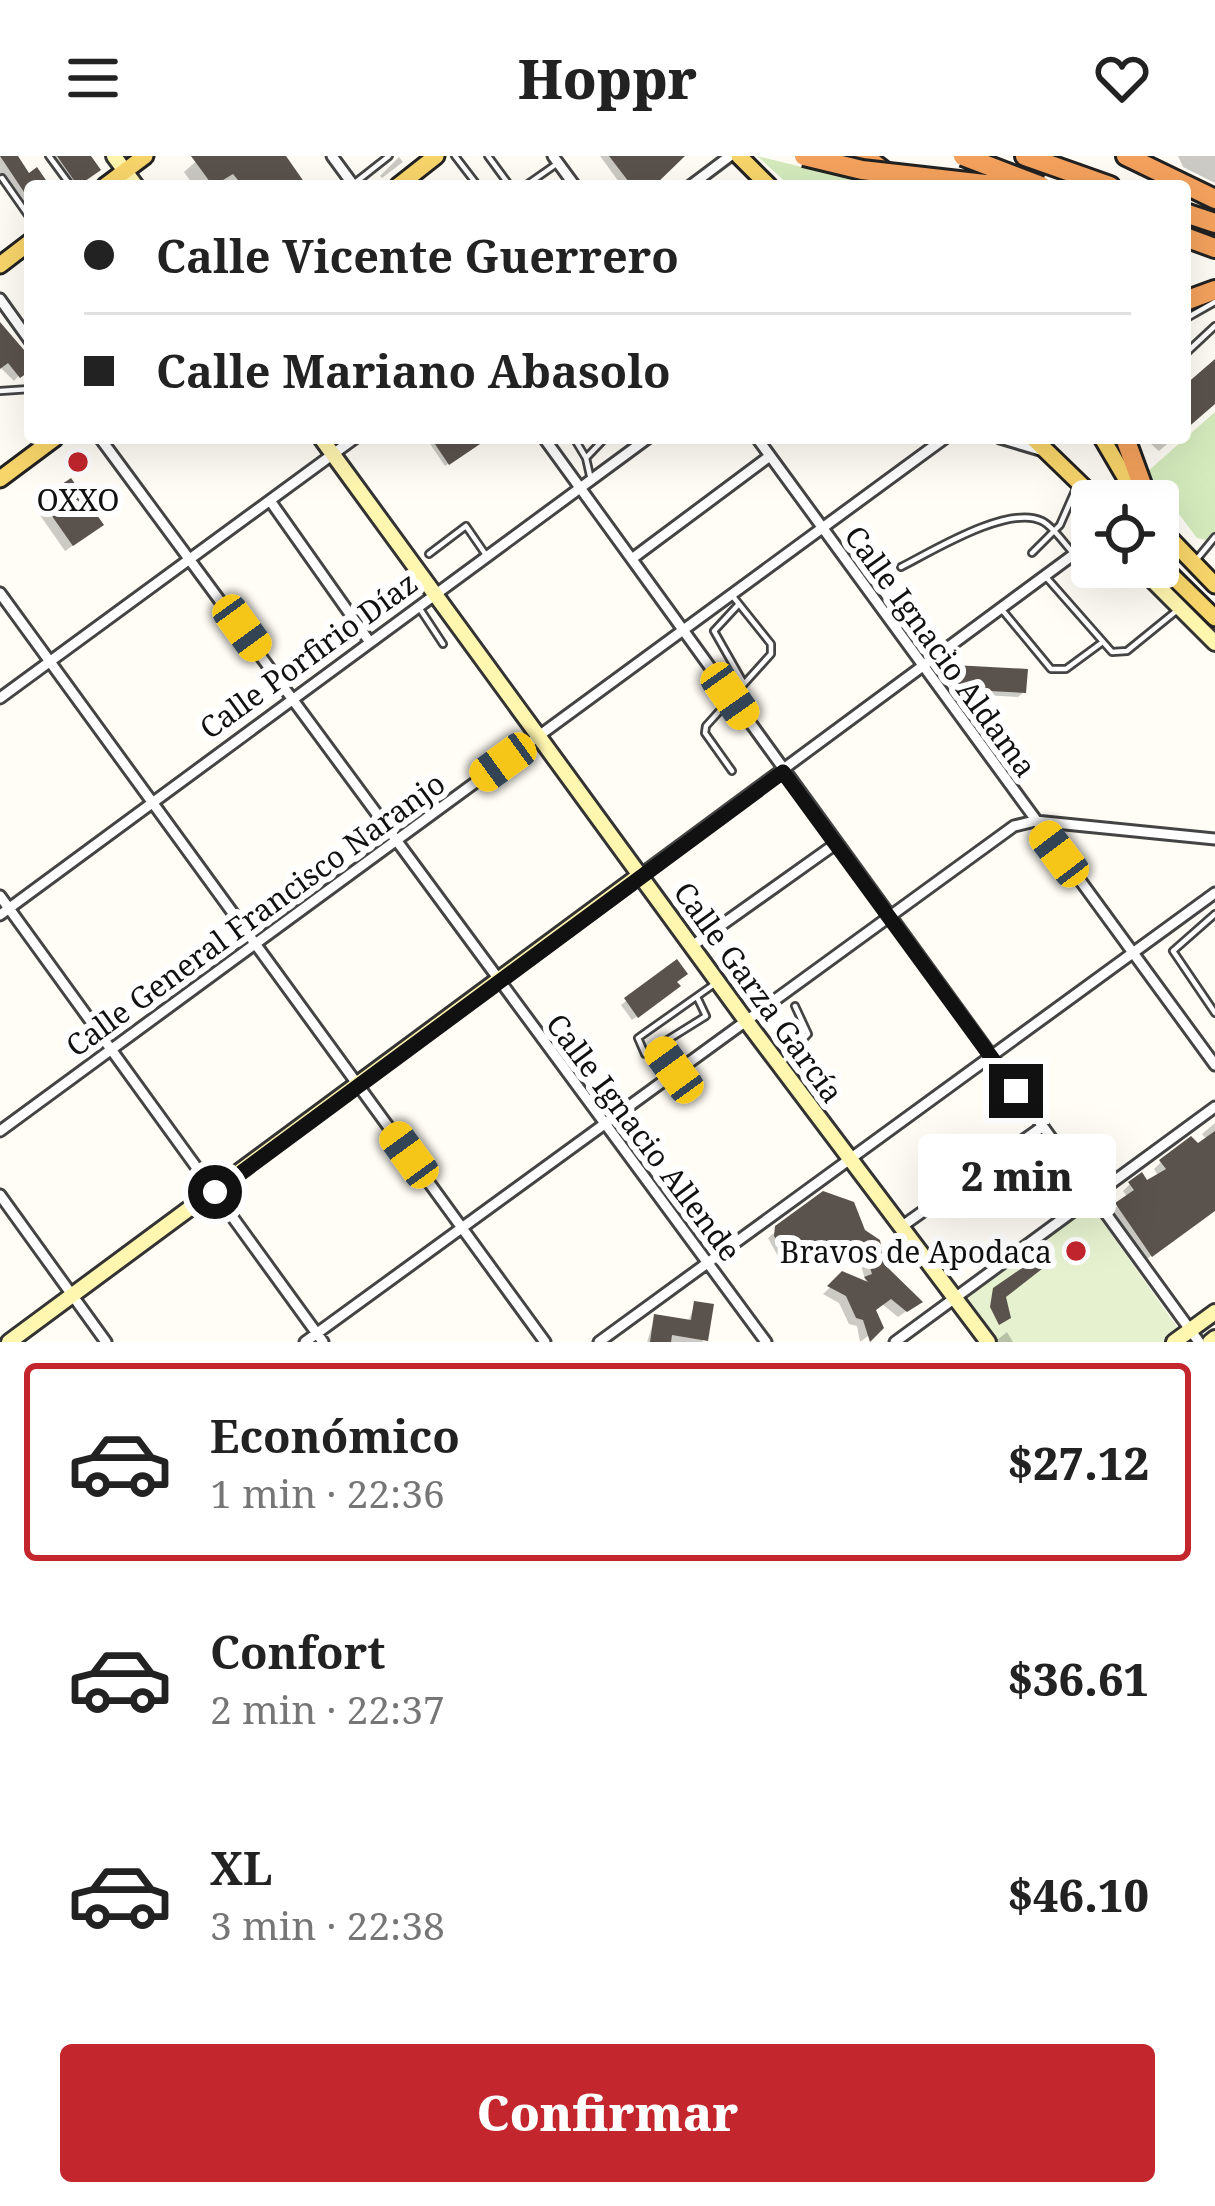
<!DOCTYPE html>
<html lang="es">
<head>
<meta charset="utf-8">
<style>
  :root { --surface:#fff; --page:#f2f2f2; --text:#222; --muted:#767676; --line:#e0e0e0; --accent:#c4262e }
  body { margin:0; font-family:"Noto Serif",serif; background:var(--page); color:var(--text); height:100vh; display:flex; flex-direction:column; font-size:45px; white-space:nowrap }
  * { box-sizing:border-box; margin:0 }
  p { font-size:39px; color:var(--muted) }
  .icon { flex:none; width:66px; height:66px; fill:none; stroke:currentColor; stroke-width:2; stroke-linecap:round; stroke-linejoin:round }
  .map { position:relative; height:1186px; overflow:hidden }
  .sheet { display:flex; flex-direction:column; background:var(--surface); flex:1 }
  .sheet>* { flex:none }
  .hud { position:absolute; left:24px; top:24px; width:1167px; height:264px; border-radius:12px; box-shadow:0 12px 48px #0002; display:grid; align-content:center; height:264px; padding:0 60px; background:var(--surface) }
  .controls { position:absolute; left:1071px; top:324px; display:grid; gap:24px }
  .controls a { display:grid; place-items:center; width:108px; height:108px; border-radius:12px; background:var(--surface); box-shadow:0 12px 48px #0002; font-size:60px }
  .end { position:absolute; width:54px; height:54px; margin:-27px; border:15px solid #111; background:#fff; box-shadow:0 0 0 6px #fff }
  .from { border-radius:50% }
  .bubble { position:absolute; height:84px; border-radius:12px; background:var(--surface); box-shadow:0 12px 48px #0002; font-size:39px; font-weight:800; line-height:84px; text-align:center }
  .car { position:absolute; width:36px; height:72px; margin:-36px -18px; border-radius:15px; box-shadow:0 0 9px 3px #0007; background:linear-gradient(#f5c518 24%,#345 0 40%,#f5c518 0 76%,#345 0 86%,#f5c518 0) }
  .hud b { display:flex; align-items:center; gap:42px; height:114px; font-size:45px }
  .hud b+b { border-top:3px solid var(--line) }
  .hud i { width:30px; height:30px; background:var(--text) }
  ul { padding:21px 0 0; list-style:none }
  li { display:flex; align-items:center; gap:36px; height:198px; margin:0 24px 18px; padding:0 36px; border:6px solid transparent; border-radius:12px }
  li div { flex:1 }
  li b { display:block; font-size:45px }
  li em { font-style:normal; font-weight:800 }
  li.on { border-color:var(--accent) }
  li>.icon { width:108px; height:108px; stroke-width:1.5 }
  .primary-button { display:flex; gap:24px; margin-top:auto; padding:24px 60px }
  .primary-button a { flex:1; height:138px; border-radius:12px; background:var(--accent); color:#fff; font-size:48px; font-weight:800; line-height:138px; text-align:center }
  header { display:flex; justify-content:space-between; align-items:center; height:156px; padding:0 60px; background:var(--surface); font-size:54px; font-weight:800 }
  .map>svg:first-child { display:block }
</style>
</head>
<body>
<header><svg class="icon" aria-label="menu" viewBox="0 0 24 24"><path d="M4 6h16M4 12h16M4 18h16"/></svg>Hoppr<svg class="icon" aria-label="heart" viewBox="0 0 24 24"><path d="M12 20l-8-8c-3-5 5-10 8-4 3-6 11-1 8 4z"/></svg></header>
<div class="map">
<svg width="1215" height="1186" viewBox="0 0 1215 1186">
  <rect width="100%" height="100%" fill="#fffdf5"/>
  <path fill="#d5ebbd" d="M757,0l124,30h-91z
    M1215,256v130l-18,-4 -50,-66z"/>
  <path fill="#e6f2cf" d="M1090,1048l90,127 -14,11h-169l-31,-43z"/>
  <path fill="#0003" d="M0,0h14l15,21 17,9h-16v32l-30,-44z
    M49,0h38l5,19 -22,11z
    M202,0h83l20,30h-111l-10,-14z
    M600,0h75l-28,30h-25z
    M1178,0h37v27l-32,-16z
    M399,1l4,5 -21,16 -2,-2z
    M0,176l30,31 -16,18 -14,-14z
    M426,282h60l-41,28z
    M1144,282h30l-15,13z
    M42,345l51,31 -28,19 -30,-43z
    M954,512l70,24 -6,5 -70,-4z
    M676,807l-4,28 -40,29 -11,-15z
    M1215,967v87l-71,51 -34,-49 18,-14 -5,-7 7,-7 29,-7 -5,-8 7,-7 46,-22 -5,-6z
    M776,1075h86l20,35 37,36 -21,15 -16,-13 -9,7 7,16 -20,15 -3,-16 -8,-2 -10,-21 -16,-9 20,-19 23,7 -8,-26 -14,10 -9,-12 -30,-5 -21,18 -16,-29z
    M695,1148l8,38h-56l8,-25 33,5z
    M1007,1176l6,10h-15l-1,-2z"/>
  <path fill="#5a524d" d="M0,0h18l11,17 8,-6 13,19h-20v15z
    M57,0h34l10,14 -23,16z
    M191,0h95l21,30h-64l-10,-12 -20,12z
    M609,0h76l-31,30h-22z
    M0,166l30,35v14l-10,7 -12,-15 -8,6z
    M1215,203v45l-30,26v-45z
    M431,282h58l-40,27z
    M71,322l33,47 -31,21 -33,-47z
    M953,509l75,4 -2,24 -74,-4z
    M677,803l11,15 -11,8 4,4 -43,32 -14,-20z
    M1215,975v80l-63,46 -37,-54 19,-13 -6,-8 14,-10 5,8 19,-11 -7,-9 32,-24 7,7z
    M823,1035l31,11 11,28 15,10 5,25 38,37 -16,10 -16,-13 -15,11 8,18 -14,14 -7,-22 -7,-2 -10,-22 -19,-10 15,-15 26,11 -4,-5 8,-3 -7,-23 -13,10 -9,-13 -28,-5 -22,20 -19,-27 1,-10z
    M1041,1099l6,10 -41,32 5,21 -12,7 -9,-18 3,-19z
    M694,1145l20,3 -6,37 -36,-6 -1,7h-21l4,-28 37,6z"/>
  <g fill="none" stroke-linecap="round" stroke-linejoin="round">
    <defs>
      <path id="lane" d="M49,0l22,30
        M455,0l23,30
        M488,0l22,30
        M2,22l28,40
        M356,26l33,-26
        M525,30l30,-21
        M1185,163l30,-17
        M1185,198l30,-28
        M0,235l30,-2
        M574,282l12,20
        M591,324l-5,-22 19,-20
        M1032,397l28,-28 18,-41
        M429,398l37,-28 20,29
        M1197,403l18,-22
        M901,411c30,-15 107,-63 141,-46 12,6 23,24 33,34
        M1046,421l66,75 15,-1 48,-39
        M731,438l40,50v10l-65,72 -1,7 27,38
        M738,449l-24,26 29,51
        M420,453l23,35
        M1003,455l48,58h15l34,-25
        M1215,758l-42,37 42,62
        M697,841l9,19 -61,38 -7,-16 75,-53
        M659,893l15,20
        M781,908l27,-30 -13,-28"/>
      <path id="street" d="M332,0l22,30
        M553,0l22,30
        M690,30l40,-30
        M0,143l30,42
        M100,282l666,904
        M544,282l655,904
        M757,282l458,627
        M1000,282l40,12
        M271,346l98,139
        M633,402l137,-102
        M0,437l545,749
        M0,542l355,-260
        M640,719l452,-334
        M0,740l323,446
        M0,759l648,-477
        M692,790l142,-101
        M0,975l945,-693
        M0,1039l106,147
        M901,1071l141,-100
        M305,1186l709,-516 21,-5 180,18
        M599,1186l616,-449
        M895,1186l320,-235"/>
      <path id="secondary" d="M114,0l22,30
        M321,282l423,580 244,324
        M1139,411l76,76
        M9,1186l631,-467
        M1174,1186l41,-30
        M1210,1186l5,-4"/>
      <path id="primary" d="M739,0l30,30
        M105,30l40,-30
        M398,30l38,-30
        M0,109l30,-23
        M1033,282l65,63
        M1102,282l37,63
        M0,323l55,-41
        M1159,371l56,58
        M1158,406l57,56"/>
      <path id="highway" d="M864,0l39,30
        M1025,0l85,30
        M1126,0l89,43
        M1185,57l30,10
        M1185,81l30,11
        M1185,145l30,-11
        M1125,282l23,63
        M1158,366l5,10"/>
    </defs>
    <use href="#lane" stroke="#444" stroke-width="10"/>
    <use href="#street" stroke="#444" stroke-width="15"/>
    <use href="#secondary" stroke="#333" stroke-width="20"/>
    <use href="#primary" stroke="#222" stroke-width="21"/>
    <use href="#highway" stroke="#222" stroke-width="24"/>
    <use href="#lane" stroke="#fff" stroke-width="4.5"/>
    <use href="#street" stroke="#fff" stroke-width="9"/>
    <use href="#secondary" stroke="#fff6b0" stroke-width="14"/>
    <use href="#primary" stroke="#f9d66b" stroke-width="15"/>
    <use href="#highway" stroke="#f5a25d" stroke-width="18"/>
    <defs>
      <path id="highway-bridge" d="M804,0l58,14 141,16
        M963,0l78,30"/>
    </defs>
    <use href="#highway-bridge" stroke="#222" stroke-width="24" stroke-linecap="butt"/>
    <use href="#highway-bridge" stroke="#f5a25d" stroke-width="18"/>
  </g>
  <g fill="none" stroke-linecap="round" stroke-linejoin="round">
    <path stroke="#111" stroke-width="15" d="M215,1036l568,-420 233,319"/>
  </g>
  <g fill="#c4262e" stroke="#fff" stroke-width="4.5">
    <circle cx="78" cy="306" r="12"/>
    <circle cx="1076" cy="1095" r="12"/>
  </g>
  <g text-anchor="middle" dominant-baseline="central" stroke-width="12" stroke-linejoin="round" paint-order="stroke">
    <g font-size="30" fill="#111" stroke="#fff">
      <text x="78" y="343">OXXO</text>
      <text x="1052" y="1095" text-anchor="end">Bravos de Apodaca</text>
    </g>
    <g font-size="30" fill="#111" stroke="#fff">
      <text transform="translate(941 495) rotate(54)">Calle Ignacio Aldama</text>
      <text transform="translate(308 499) rotate(-36)">Calle Porfirio Díaz</text>
      <text transform="translate(255 758) rotate(-36)">Calle General Francisco Naranjo</text>
      <text transform="translate(759 836) rotate(54)">Calle Garza García</text>
      <text transform="translate(644 981) rotate(53)">Calle Ignacio Allende</text>
    </g>
  </g>
</svg>
<div class="controls">
<a><svg class="icon" aria-label="locate" viewBox="0 0 24 24"><circle cx="12" cy="12" r="6"/><path d="M12 2v4M12 18v4M2 12h4M18 12h4"/></svg></a>
</div>
<i class="end from" style="left:215px;top:1036px"></i>
<i class="end" style="left:1016px;top:935px"></i>
<div class="bubble" style="left:918px;top:978px;width:198px">2 min</div>
<i class="car" style="left:242px;top:472px;rotate:144deg"></i>
<i class="car" style="left:730px;top:540px;rotate:145deg"></i>
<i class="car" style="left:503px;top:606px;rotate:234deg"></i>
<i class="car" style="left:1059px;top:698px;rotate:323deg"></i>
<i class="car" style="left:674px;top:914px;rotate:324deg"></i>
<i class="car" style="left:409px;top:999px;rotate:324deg"></i>
<div class="hud">
<b><i class="from"></i>Calle Vicente Guerrero</b>
<b><i></i>Calle Mariano Abasolo</b>
</div>
</div>
<section class="sheet">
<ul>
<li class="on"><svg class="icon" aria-label="car" viewBox="0 0 24 24"><path d="M5 17H2v-5l4-1 3-4h7l3 4 3 1v5h-3M9 17h6M6 11h13"/><circle cx="7" cy="17" r="2"/><circle cx="17" cy="17" r="2"/></svg><div><b>Económico</b><p>1 min · 22:36</p></div><em>$27.12</em></li>
<li><svg class="icon" aria-label="car" viewBox="0 0 24 24"><path d="M5 17H2v-5l4-1 3-4h7l3 4 3 1v5h-3M9 17h6M6 11h13"/><circle cx="7" cy="17" r="2"/><circle cx="17" cy="17" r="2"/></svg><div><b>Confort</b><p>2 min · 22:37</p></div><em>$36.61</em></li>
<li><svg class="icon" aria-label="car" viewBox="0 0 24 24"><path d="M5 17H2v-5l4-1 3-4h7l3 4 3 1v5h-3M9 17h6M6 11h13"/><circle cx="7" cy="17" r="2"/><circle cx="17" cy="17" r="2"/></svg><div><b>XL</b><p>3 min · 22:38</p></div><em>$46.10</em></li>
</ul>
<div class="primary-button"><a>Confirmar</a></div>
</section>
</body>
</html>
